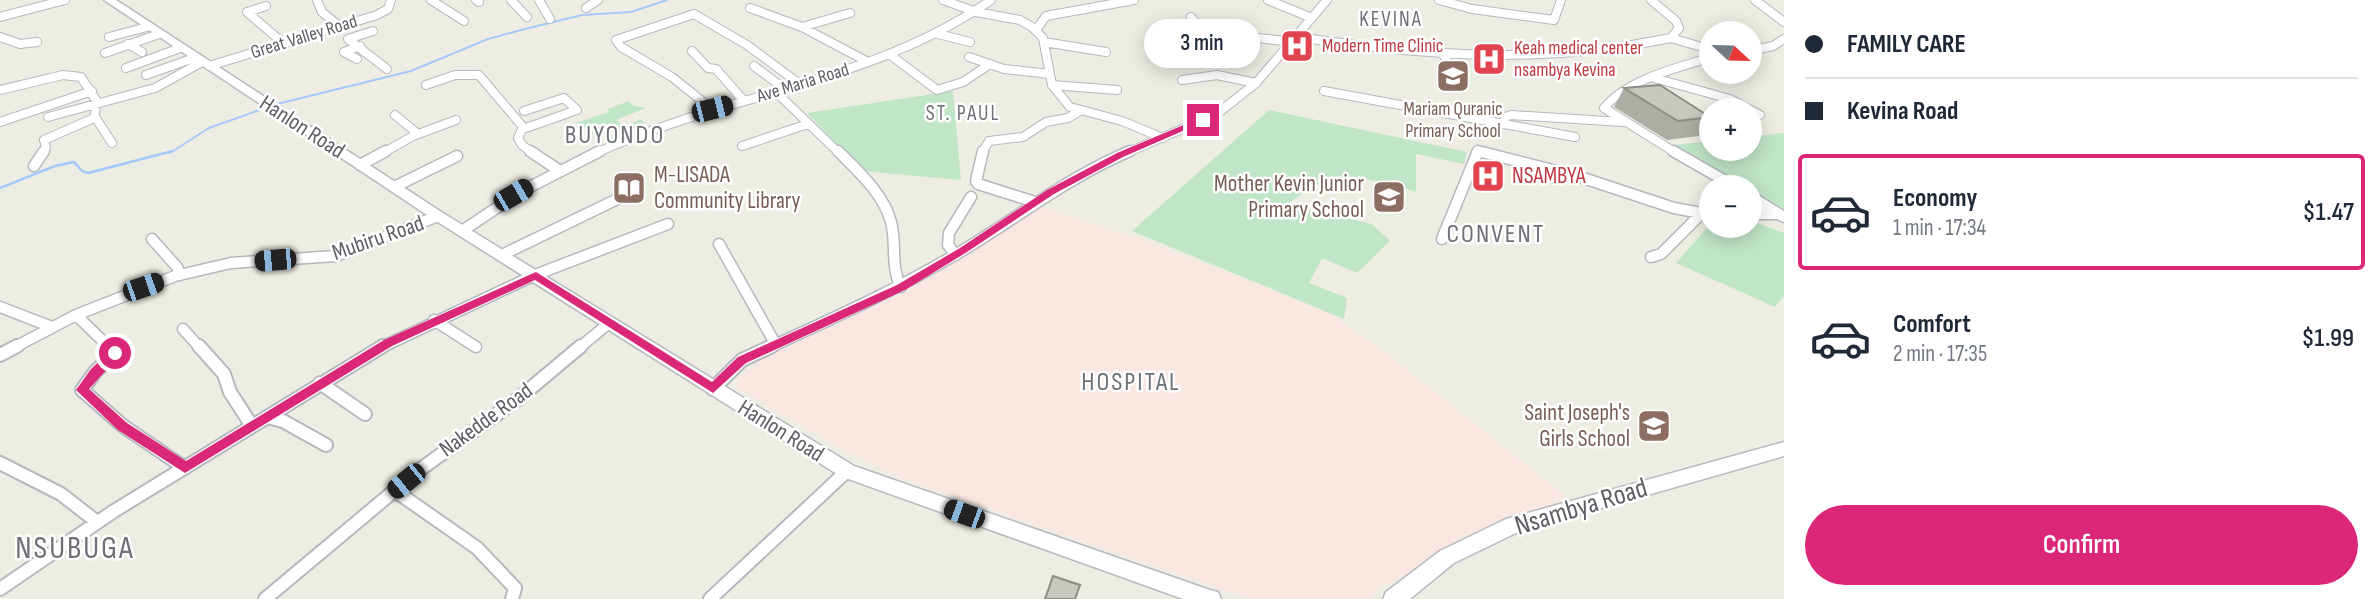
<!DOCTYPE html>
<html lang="en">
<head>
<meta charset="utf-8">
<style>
  :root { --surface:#fff; --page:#f6f6f7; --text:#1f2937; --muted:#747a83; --line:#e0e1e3; --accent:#db2777 }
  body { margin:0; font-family:"Sofia Sans Condensed",sans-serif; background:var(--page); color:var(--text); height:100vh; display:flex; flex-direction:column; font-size:26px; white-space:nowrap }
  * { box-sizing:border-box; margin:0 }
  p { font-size:23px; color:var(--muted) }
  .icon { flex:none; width:38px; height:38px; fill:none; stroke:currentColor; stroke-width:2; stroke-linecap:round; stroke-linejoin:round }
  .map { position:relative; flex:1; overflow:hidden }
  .details { display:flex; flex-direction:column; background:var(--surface); width:595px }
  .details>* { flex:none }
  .banner { display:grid; align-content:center; height:154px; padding:0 21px; background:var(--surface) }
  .needle { width:46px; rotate:112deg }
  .fabs { position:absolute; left:1699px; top:21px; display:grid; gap:14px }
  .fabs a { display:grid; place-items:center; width:63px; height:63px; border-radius:50%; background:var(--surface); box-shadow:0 4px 18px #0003; font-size:35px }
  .end { position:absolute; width:32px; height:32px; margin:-16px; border:9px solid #db2777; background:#fff; box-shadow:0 0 0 4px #fff }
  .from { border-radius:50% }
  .bubble { position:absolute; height:49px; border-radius:24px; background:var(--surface); box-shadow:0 4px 18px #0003; font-size:23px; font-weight:600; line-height:49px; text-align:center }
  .car { position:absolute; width:21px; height:42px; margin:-21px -10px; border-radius:9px; box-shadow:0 0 5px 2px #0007; background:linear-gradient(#222 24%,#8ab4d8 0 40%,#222 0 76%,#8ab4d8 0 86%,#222 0) }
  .banner b { display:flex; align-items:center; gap:24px; height:66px; font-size:26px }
  .banner b+b { border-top:2px solid var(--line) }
  .banner i { width:18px; height:18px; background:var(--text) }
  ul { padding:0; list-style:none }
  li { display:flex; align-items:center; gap:21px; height:116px; margin:0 14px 10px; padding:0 7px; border:4px solid transparent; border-radius:7px }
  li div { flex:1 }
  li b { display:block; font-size:26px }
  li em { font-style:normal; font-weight:600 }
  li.active { border-color:var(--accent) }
  li>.icon { width:63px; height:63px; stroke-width:1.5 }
  .primary-button { display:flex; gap:14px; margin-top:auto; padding:14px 21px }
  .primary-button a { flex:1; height:80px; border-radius:42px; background:var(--accent); color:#fff; font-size:28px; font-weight:600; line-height:80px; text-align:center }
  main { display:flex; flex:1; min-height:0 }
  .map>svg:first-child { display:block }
</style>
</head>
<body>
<main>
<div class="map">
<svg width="1784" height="599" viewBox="0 0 1784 599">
  <rect width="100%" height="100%" fill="#eeede4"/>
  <path fill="#fae7e1" d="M1039,207l101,32 187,73 51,35 190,151 -104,38 -25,15 -12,13 -49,25 -6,10h-122l-338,-117 -65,-30 -111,-65 5,-11 22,-18 148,-68z"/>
  <path fill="#c1e5c7" d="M953,91l8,89 -99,-9 -55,-58z
    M629,101l2,4 15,3 -30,12 9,6 16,-7 5,6 -34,14 -5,-1 12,-7c-10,-6 -16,-10 -28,-5l7,6 -7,2 -15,-11 33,-11 -1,-3z
    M1269,110l198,42 -3,12 -48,-10v38c-29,-9 -68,-21 -98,-8 -11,5 -22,15 -32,21l86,19 18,17 -33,32 -35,-15 -13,25 38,15 -3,21 -212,-88z
    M1784,133v78l-34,-20v-4h-6l-71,-42 38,-4 1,8h38v-12z
    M1751,221l33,12v63l-9,11 -99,-44 35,-40 1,3h38z"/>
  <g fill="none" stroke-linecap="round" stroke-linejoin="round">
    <path stroke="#a6c9fc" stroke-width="2" d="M277,104l134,-33 77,-32 33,-9 61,-15 49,-3 36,-12
      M170,153l39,-25 56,-20"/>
    <path stroke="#a6c9fc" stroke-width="2.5" d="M0,188l55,-22 19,-4 8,9 6,2 85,-22"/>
    <defs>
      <path id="minor-far2" d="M317,0l5,12 16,13
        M431,0l33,21
        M476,0l3,2
        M511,0l16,17
        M539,0l11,19
        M943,0l33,12 44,8 12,7 11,11 9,47 18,22 52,14 41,17
        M1268,0l44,18
        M1439,0l33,9 82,11 7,-20
        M1755,0l29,22
        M266,6l-19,6 36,31
        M586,8l12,-8
        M750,8l52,19 66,35
        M0,17l65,-17
        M1191,17l14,17
        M802,27l48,-14
        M1036,30l10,-14 88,-16
        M373,31l-25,8 39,30
        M938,34l32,8
        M0,37l20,7 17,-2
        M109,37l38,-10
        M1297,37c131,19 243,28 374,1l8,-10 -3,-7 -25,-21
        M1671,38l41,12
        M1153,41l70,-7 70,8
        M1044,42l62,10
        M128,44l14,8
        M692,51l16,17 8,1 28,32
        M1750,51l23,-5 11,-7
        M105,53l54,-19
        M889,54l48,36 26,-8 27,-18
        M1444,56l12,20
        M969,57l35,12 46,5
        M357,59l-13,-7 16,-6
        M209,66l168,-51 11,-6 3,-9
        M754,66l32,24
        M126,68l54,-20
        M146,75l48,-17
        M1654,78l76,21 30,16
        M1182,80l35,-5 39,8
        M426,85l29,-10h24l44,52 -5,11 4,7 11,8
        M1052,85l65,5
        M0,90l63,-15 18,2 15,23 -1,17 17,26
        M1324,91l180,33 1,-7 6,-2 112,7
        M777,93l62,60
        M712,109l-40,-32 -51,-30 -5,-7 78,-26 53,31 54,40
        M395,115l23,19
        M48,117l107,-29 47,-26
        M0,122l92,-31
        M1504,124l71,13
        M523,129l54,-19 -13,-12 -40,13
        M742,146l66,-22
        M43,153l3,-6 -2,-7 50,-22
        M383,153l30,-17 43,-16
        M596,153c129,-59 276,-70 395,-153
        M982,153l7,-12 34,-4 23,-15 22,-4 12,-7
        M1126,153l91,-39 39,-31 71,-83
        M1476,153h8
        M1676,153l-72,-45c24,-29 73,-40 108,-51"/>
      <path id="minor-far1" d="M530,151l27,18
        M838,151c19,19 46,43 53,71 6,22 -1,44 10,65
        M983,151l-7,30 2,3 57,18
        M1673,151l63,36
        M360,165l26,-14
        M34,166l10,-15
        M394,187l63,-31
        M1750,196l34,21
        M1750,214h28
        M462,231l60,-40 78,-40
        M152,239l25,28 3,8
        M1442,239l36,-88 102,26 94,31 38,7
        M719,244l57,101
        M502,255l132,-64
        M956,255l-8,-10 1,-12 22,-36
        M1651,257l10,-3 40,-40
        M0,307l52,20
        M76,315l34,33
        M434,320l42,27
        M183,329l17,19
        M13,348l63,-33 99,-39 56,-13 105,-7 102,-40
        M380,348l155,-73 133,-51
        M579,348l30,-25
        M768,348c66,-30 130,-59 192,-96 57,-34 108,-75 170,-101"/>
      <path id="minor" d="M108,346l7,7 -20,19 -13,18 41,36 62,42
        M199,346l25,28 6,18 22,34
        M0,355l17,-9
        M320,383l45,31
        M713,389l29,-29 30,-14
        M267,417l16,4 43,24
        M0,463l61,31 36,28
        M394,490l83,58 38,40 -3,11
        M0,589l114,-78 269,-165
        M265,599l153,-128 101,-73 62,-52
        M710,599l137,-128"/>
      <path id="secondary" d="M104,0h12l327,213 411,253 356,124 8,2 3,7h-38l-343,-123 -407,-257z
        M1784,442v14l-266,76 -64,31 -44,36h-27l3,-7 54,-41 66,-32z"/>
    </defs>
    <use href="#minor-far2" stroke="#b6b8be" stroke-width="10"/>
    <use href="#minor-far1" stroke="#b6b8be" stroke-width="13"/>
    <use href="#minor" stroke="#b6b8be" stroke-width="16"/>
    <use href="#secondary" stroke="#b7b9bf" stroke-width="3"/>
    <use href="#minor-far2" stroke="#fff" stroke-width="8"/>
    <use href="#minor-far1" stroke="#fff" stroke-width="10"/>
    <use href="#minor" stroke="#fff" stroke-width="12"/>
    <use href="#secondary" fill="#fff" fill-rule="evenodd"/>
  </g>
  <path fill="#adaca5" d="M1624,88l86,29 -11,19 -32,4 -53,-33z"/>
  <path fill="#c9c8c0" stroke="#8d8c86" stroke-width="2" d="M1660,85l50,32 -32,4 -54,-33z
    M1053,576l27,9 -5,14h-30z"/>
  <path fill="#db2777" d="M1200,118l8,2 -85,37 -69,37 -87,58 -62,38 -159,73 -33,30 -178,-113 -143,66 -207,127 -67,-43 -42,-40 15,-21 20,-19h8v6l-30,33 38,34 59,38 198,-121 152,-68 176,110 26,-25 159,-72 63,-37 87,-58 70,-37z"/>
  <defs>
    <symbol id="hospital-square" viewBox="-11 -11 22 22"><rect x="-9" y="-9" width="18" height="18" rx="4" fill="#e0444e" stroke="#fff"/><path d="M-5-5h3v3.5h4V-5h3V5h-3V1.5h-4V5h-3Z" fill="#fff"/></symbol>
    <symbol id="school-square" viewBox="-11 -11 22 22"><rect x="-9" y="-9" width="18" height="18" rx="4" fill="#8d6e63" stroke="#fff"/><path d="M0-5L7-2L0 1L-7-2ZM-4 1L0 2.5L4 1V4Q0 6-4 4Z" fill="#fff"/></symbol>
    <symbol id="library-square" viewBox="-11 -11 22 22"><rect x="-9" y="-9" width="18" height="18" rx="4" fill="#8d6e63" stroke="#fff"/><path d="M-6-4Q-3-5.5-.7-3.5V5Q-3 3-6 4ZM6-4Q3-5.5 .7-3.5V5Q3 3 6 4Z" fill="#fff"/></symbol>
  </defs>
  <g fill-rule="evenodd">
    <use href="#hospital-square" x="1278" y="27" width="38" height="38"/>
    <use href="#hospital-square" x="1470" y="40" width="38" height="38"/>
    <use href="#school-square" x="1434" y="57" width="38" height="38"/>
    <use href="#hospital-square" x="1469" y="157" width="38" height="38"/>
    <use href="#library-square" x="610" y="169" width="38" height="38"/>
    <use href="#school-square" x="1370" y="178" width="38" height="38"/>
    <use href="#school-square" x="1635" y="407" width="38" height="38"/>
  </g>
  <g text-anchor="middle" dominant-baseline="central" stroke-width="5" stroke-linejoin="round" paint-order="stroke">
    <g font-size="19" fill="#5c5e64" stroke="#fff">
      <text transform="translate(304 37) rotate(-17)">Great Valley Road</text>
      <text transform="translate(803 83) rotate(-17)">Ave Maria Road</text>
    </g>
    <g font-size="19" fill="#be3a42" stroke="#fff" text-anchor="start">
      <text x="1322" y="46">Modern Time Clinic</text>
      <text x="1514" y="48">Keah medical center<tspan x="1514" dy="22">nsambya Kevina</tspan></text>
    </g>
    <g font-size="19" fill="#785e54" stroke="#fff">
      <text x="1453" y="109">Mariam Quranic<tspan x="1453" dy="22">Primary School</tspan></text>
    </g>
    <g font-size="21" letter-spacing="2" fill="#6d7076" stroke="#fff">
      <text x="1391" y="19">KEVINA</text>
      <text x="963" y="113">ST. PAUL</text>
    </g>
    <g font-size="23" fill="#5c5e64" stroke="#fff">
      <text transform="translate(302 127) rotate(33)">Hanlon Road</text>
      <text transform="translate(378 238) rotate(-19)">Mubiru Road</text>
      <text transform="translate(486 420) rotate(-36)">Nakedde Road</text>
      <text transform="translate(781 431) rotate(32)">Hanlon Road</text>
    </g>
    <g font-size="23" fill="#785e54" stroke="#fff" text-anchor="end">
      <text x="654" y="175" text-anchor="start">M-LISADA<tspan x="654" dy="26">Community Library</tspan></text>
      <text x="1364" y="184">Mother Kevin Junior<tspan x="1364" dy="26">Primary School</tspan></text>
      <text x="1630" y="413">Saint Joseph's<tspan x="1630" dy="26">Girls School</tspan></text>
    </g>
    <g font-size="23" fill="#be3a42" stroke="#fff" text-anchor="start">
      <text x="1512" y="176">NSAMBYA</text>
    </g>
    <g font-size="26" letter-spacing="2" fill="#6d7076" stroke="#fff">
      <text x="615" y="135">BUYONDO</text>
      <text x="1496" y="234">CONVENT</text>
      <text x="1131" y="382">HOSPITAL</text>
    </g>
    <g font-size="28" fill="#5c5e64" stroke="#fff">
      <text transform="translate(1581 507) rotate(-17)">Nsambya Road</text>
    </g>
    <g font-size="32" letter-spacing="2" fill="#6d7076" stroke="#fff">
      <text x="75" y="548">NSUBUGA</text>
    </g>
  </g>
</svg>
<div class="fabs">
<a><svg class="needle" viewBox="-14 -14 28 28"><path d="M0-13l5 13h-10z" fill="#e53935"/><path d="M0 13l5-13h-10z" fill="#747a83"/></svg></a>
<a>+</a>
<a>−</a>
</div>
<i class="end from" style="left:115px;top:353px"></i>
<i class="end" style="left:1203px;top:120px"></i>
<div class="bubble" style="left:1144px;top:19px;width:116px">3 min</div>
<i class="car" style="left:712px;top:109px;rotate:76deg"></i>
<i class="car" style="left:513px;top:195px;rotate:60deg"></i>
<i class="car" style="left:275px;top:260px;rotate:265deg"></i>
<i class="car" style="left:143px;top:287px;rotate:71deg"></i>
<i class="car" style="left:406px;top:481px;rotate:231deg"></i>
<i class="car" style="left:964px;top:514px;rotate:290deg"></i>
</div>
<section class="details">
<div class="banner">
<b><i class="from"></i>FAMILY CARE</b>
<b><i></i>Kevina Road</b>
</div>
<ul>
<li class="active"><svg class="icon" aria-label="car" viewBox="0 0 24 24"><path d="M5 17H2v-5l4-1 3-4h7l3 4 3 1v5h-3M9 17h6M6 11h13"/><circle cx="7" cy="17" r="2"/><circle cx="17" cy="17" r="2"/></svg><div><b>Economy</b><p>1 min · 17:34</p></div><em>$1.47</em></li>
<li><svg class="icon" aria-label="car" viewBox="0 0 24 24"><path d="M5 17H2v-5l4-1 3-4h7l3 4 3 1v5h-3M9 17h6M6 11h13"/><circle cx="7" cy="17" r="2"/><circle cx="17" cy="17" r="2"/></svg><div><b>Comfort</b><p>2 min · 17:35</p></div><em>$1.99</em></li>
</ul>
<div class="primary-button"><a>Confirm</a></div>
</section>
</main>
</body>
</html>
